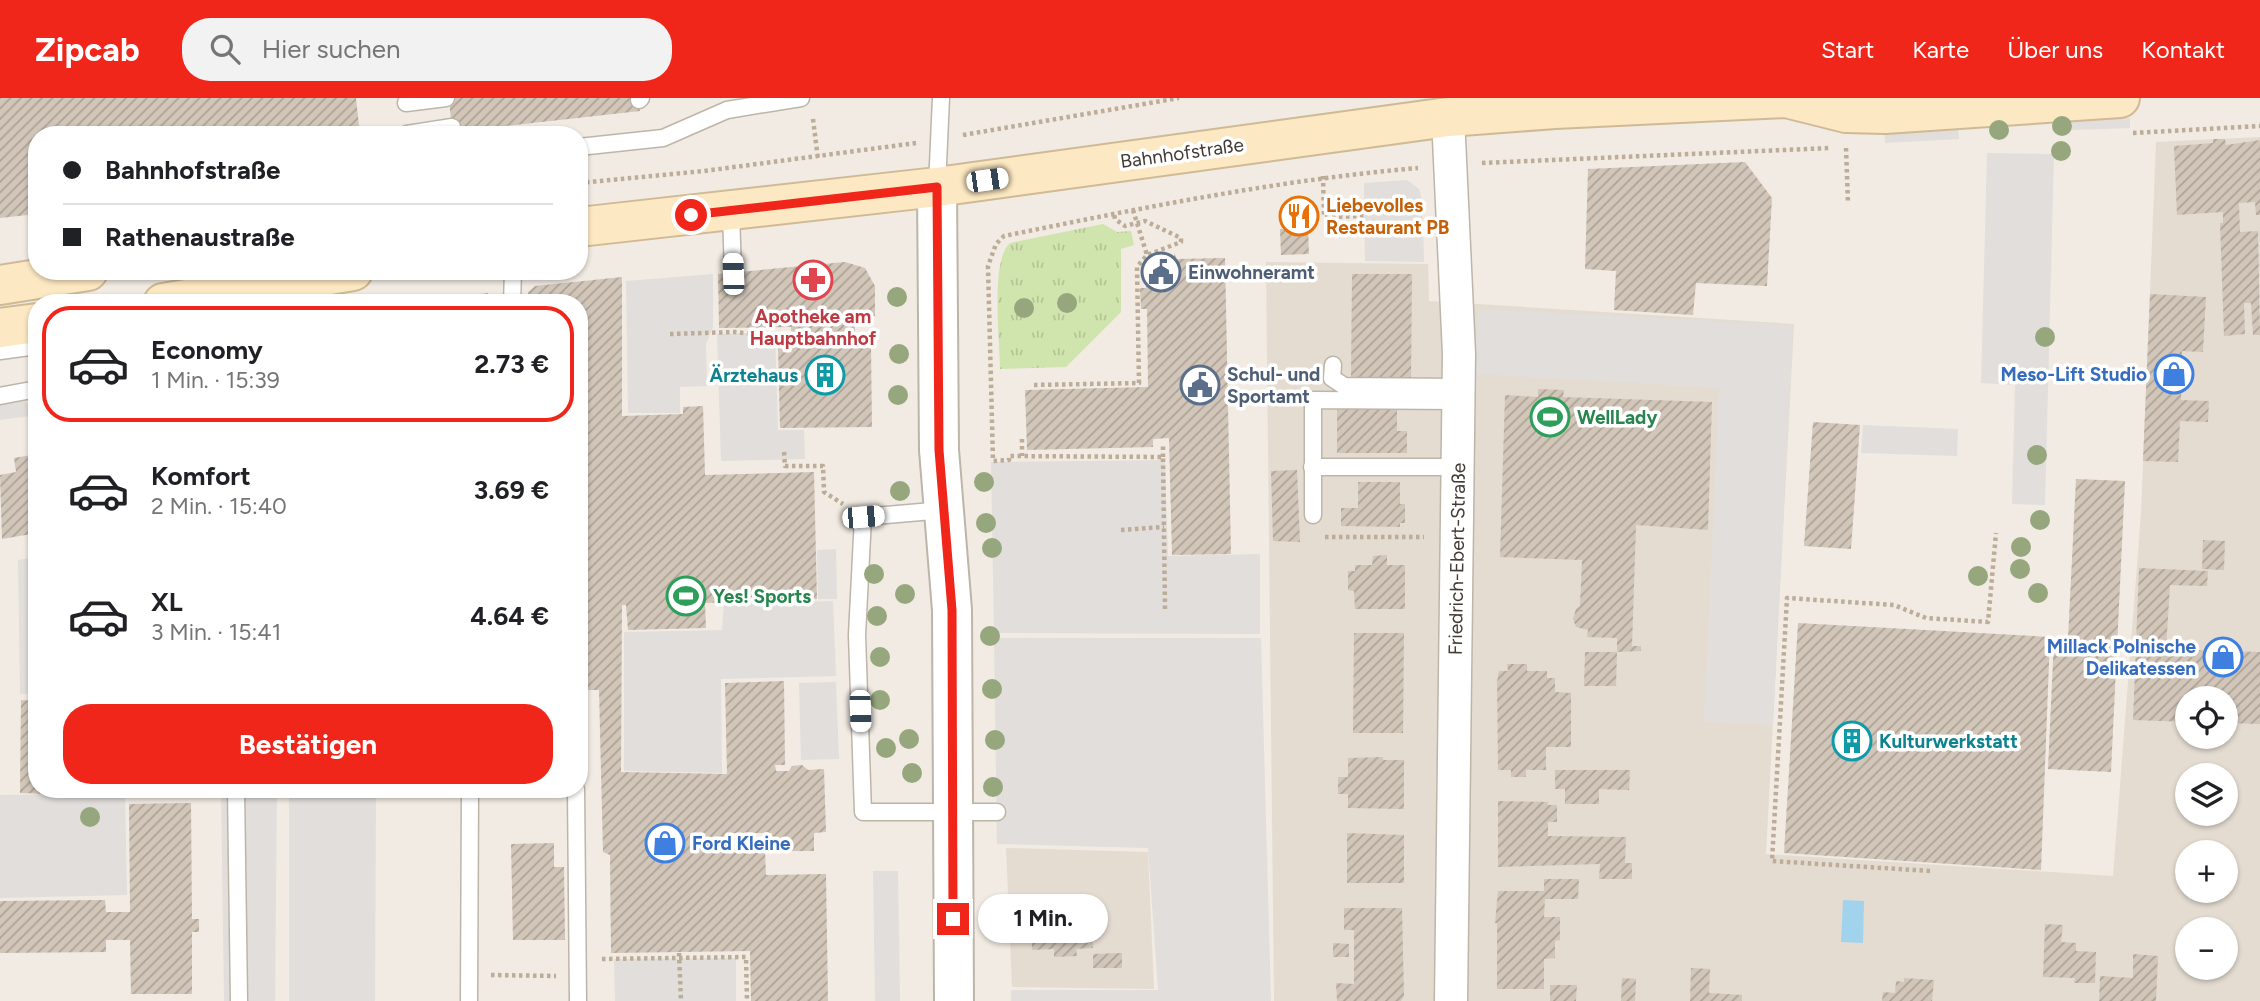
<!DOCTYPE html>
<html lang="de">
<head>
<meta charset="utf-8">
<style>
  :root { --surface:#fff; --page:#f2f2f2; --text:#202124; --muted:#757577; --line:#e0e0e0; --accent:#f0261b }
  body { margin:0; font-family:Figtree,sans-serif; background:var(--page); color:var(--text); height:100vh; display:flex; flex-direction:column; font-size:26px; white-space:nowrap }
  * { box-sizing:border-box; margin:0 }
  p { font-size:23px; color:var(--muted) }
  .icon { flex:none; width:38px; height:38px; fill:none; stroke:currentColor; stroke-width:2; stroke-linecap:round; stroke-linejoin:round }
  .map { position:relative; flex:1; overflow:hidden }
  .side { position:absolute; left:28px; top:196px; width:560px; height:504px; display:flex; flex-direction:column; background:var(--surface); border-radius:28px; box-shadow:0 2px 5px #0004 }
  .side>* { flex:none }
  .guide { position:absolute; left:28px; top:28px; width:560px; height:154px; border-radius:28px; box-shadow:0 2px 5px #0004; display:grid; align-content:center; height:154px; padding:0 35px; background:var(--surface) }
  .tools { position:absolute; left:2175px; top:588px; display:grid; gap:14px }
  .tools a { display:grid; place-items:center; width:63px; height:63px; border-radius:50%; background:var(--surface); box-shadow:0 2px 5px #0004; font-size:35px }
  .end { position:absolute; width:32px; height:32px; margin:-16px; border:9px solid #f0261b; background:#fff; box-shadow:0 0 0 4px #fff }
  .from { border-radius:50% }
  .bubble { position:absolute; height:49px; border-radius:24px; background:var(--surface); box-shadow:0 2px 5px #0004; font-size:23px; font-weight:700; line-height:49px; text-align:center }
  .car { position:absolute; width:21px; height:42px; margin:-21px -10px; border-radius:9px; box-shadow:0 0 5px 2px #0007; background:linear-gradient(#fff 24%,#345 0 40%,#fff 0 76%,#345 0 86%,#fff 0) }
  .guide b { display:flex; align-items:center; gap:24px; height:66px; font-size:26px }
  .guide b+b { border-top:2px solid var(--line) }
  .guide i { width:18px; height:18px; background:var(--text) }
  ul { padding:12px 0 0; list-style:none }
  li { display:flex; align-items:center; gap:21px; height:116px; margin:0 14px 10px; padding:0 21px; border:4px solid transparent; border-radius:28px }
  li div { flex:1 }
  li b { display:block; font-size:26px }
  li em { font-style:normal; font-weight:700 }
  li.selected { border-color:var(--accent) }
  li>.icon { width:63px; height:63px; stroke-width:1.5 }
  .primary-button { display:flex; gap:14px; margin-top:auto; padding:14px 35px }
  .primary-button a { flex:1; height:80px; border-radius:28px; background:var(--accent); color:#fff; font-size:28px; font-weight:700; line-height:80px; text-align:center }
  header { display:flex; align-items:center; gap:42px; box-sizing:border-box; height:98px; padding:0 35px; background:var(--accent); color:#fff }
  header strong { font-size:33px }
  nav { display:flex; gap:38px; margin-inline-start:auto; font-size:24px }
  .search { width:490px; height:63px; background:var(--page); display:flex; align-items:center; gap:18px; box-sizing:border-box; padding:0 24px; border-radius:28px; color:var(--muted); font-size:26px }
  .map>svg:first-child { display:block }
</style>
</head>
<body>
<header>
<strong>Zipcab</strong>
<div class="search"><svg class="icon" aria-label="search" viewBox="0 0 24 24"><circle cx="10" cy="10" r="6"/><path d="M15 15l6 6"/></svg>Hier suchen</div>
<nav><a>Start</a><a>Karte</a><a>Über uns</a><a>Kontakt</a></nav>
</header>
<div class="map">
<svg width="2260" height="903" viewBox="0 0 2260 903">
  <defs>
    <pattern id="grass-tufts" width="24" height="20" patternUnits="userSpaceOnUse" patternTransform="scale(1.75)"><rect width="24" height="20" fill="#d0e4ad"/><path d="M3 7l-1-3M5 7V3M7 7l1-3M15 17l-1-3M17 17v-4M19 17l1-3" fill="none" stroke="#b4c495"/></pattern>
    <pattern id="building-hatch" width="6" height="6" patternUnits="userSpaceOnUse" patternTransform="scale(1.75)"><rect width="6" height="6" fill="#d2c6b9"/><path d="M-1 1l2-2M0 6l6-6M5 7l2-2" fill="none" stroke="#aca297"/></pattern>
  </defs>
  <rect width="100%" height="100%" fill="#f1ebe3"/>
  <path fill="#e4dcd1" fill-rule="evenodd" d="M2260,39v864h-986l-8,-739 162,2 1,37 365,23 -28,530 347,22 28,-362 15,-372zM2188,600h38v39h-38zM2188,677h38v39h-38zM2188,754h38v39h-38zM2188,831h38v39h-38z
    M1006,750l142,4 6,137 -142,-2z"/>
  <path fill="url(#grass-tufts)" d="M1103,126l14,8 14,-1 3,14 -13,4v63l-55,55 -66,2c0,-27 -10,-109 10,-126z"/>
  <path fill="#e1dedb" d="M2130,20v10l-58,2v-10z
    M1958,27l1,14 -74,4 -1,-14z
    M1987,55l67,1 -9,351 -33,-1 3,-119 -34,-2z
    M1407,82l12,9 3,12 2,61 -59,-1 -1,-78z
    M713,176v53l-7,17 1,42 -27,1v26h-52l-2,-132z
    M1478,211l315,16 -20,400 -69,-3 15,-334 -244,-14z
    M775,234l3,98h26l1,29 -84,2 -4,-127z
    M24,303l13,8v6l-37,5v-15z
    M1863,327l95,4 -1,27 -96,-3z
    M1165,362l3,96 92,-2v80l-266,-1 -3,-171z
    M836,451l1,50h-19l-1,-49z
    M37,459v137h-17l-2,-134z
    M833,503l3,75 -115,3 1,94 -98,-2v-139l98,-2 2,-26z
    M994,540h267l10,363h-260v-11h147l-10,-142 -151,-4z
    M836,584l3,77 -38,1 -2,-77z
    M221,691h56l-2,212h-51z
    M289,691h87l-1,212h-86z
    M125,695l2,102 -127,3v-103z
    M873,773h25l2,130h-25z
    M736,860v43h-121l-1,-42z"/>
  <path fill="#a1d4ec" d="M1843,802l21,1 -1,42 -22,-1z"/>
  <path fill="url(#building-hatch)" d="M0,0h356l4,37h-323v79l-37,4z
    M449,0h190l1,13 -188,21z
    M2213,41h12l1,6 34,-5v75h-4l-1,-13 -16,1 1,29 18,-1 2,104h-7l-2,-32h-7l1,31 -21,2 -4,-113h3v-11l-46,3 -3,-69 39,-3z
    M1745,64l27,36 -5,88 -71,-3 -3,32 -79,-5 2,-39 -31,-2 3,-100z
    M1280,131h28l1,25 -28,1z
    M1174,155l3,6 48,-1 6,296 -59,1 -3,-117 -16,1v8l-126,3 -2,-60 123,-3 -1,-78h-6l-1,-21h6l2,-15 7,-8 19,-6z
    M845,164l20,6 10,18v30h-5v10h-15v21h16l1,80 -92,1 -2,-80h14l-1,-21 -72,1 -1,-54z
    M1352,176h60l-1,105h-60z
    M622,179v139l61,-2v-7l20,-1 2,69 109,-3 3,127 -112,4 1,25 -78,2 -2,-25h-4l-1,167 106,2 -2,-91 59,-2 1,84h-10l1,6h13l3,-5 10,-1 6,5 16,-1 2,63 -12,1v18h-41l-1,-18h-44v19h37l1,23 60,-1 2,127h-77l-1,-50 -139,2 -1,-98 -7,-3 -4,-162h-20v-251l4,-90h-4v-46h-51v-11l7,-6z
    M488,195l2,10h-73v-2z
    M2150,196l56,3 -3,55 -21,-1 -1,49 28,1 -1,21 -28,-1 -2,41 -35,-1z
    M1538,291l26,1 -1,7 149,5 -4,128 -72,-5 -4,121h9v5l-24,1v-14l-30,-1 1,-7 -12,-3 -3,-8 3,-10 4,-3 2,-46 -82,-3 5,-162 33,2z
    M1337,310l60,1v22h10v22h-70z
    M1813,324l47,3 -9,124 -47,-3z
    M37,356v79l-35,6 -2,-64 16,-3 -2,-14z
    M1297,372l3,72 -27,-1 -2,-70z
    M2076,381l49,2 -14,291 -63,-3 6,-130h14z
    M1358,384h42v22h5v19h-5v4l-59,-1v-18h17z
    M2203,442l22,1 -1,29 -22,-1z
    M1387,457v10h18v44h-50l-1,-18 -6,-1v-19h7v-6h17l1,-9z
    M2139,470l69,3 -1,15 -37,-1 -4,64 94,3v72l-34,-1v-25h-38v24l-55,-2z
    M1798,525l252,14 -9,233 -257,-17z
    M1354,535h50l-1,100h-50z
    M1585,554h32l-1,34h-32z
    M1507,566h20v7h20v7h8v14l16,1v54h-25v23h-20v7h-15v-7h-13l-1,-88 2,-11h9z
    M21,602l16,1v88h11v5l-28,-1z
    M1383,659v3h21v49l-56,-1v-14h-10v-17h10v-19z
    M1555,672h75l-1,20 -30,-1v15h-34v-15h-10z
    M1498,703l50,1v3h9v17h-9v14l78,1 -1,26h7v16h-33l1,-15 -102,3z
    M191,705l1,116h7v13h-7v62h-61l-1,-54h-24v12l-106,1v-52l105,-1 1,12h24l-1,-108z
    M1347,735l57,2v48h-57z
    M554,745v24h10l1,73h-52l-2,-96z
    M1544,781h35l-1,20h-33l-1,18h16v23l-5,1v17l-11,1v30h-47v-66h-2l3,-32h46z
    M1068,805h23l2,45 -17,1 1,7 -23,1v-8l-22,1 -1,-43 38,-1z
    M1344,810h58l2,88 -3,5h-64l-1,-18 18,1v-54h-10z
    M2045,826l18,1 -2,17 15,1v8l20,1 -1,31h-21l1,-5 -32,-1z
    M1333,845l16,1v13h-16z
    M1122,855v15h-29v-14z
    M2133,856l25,2 -2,45h-57l1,-25 33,2z
    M1691,870l19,1 -1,24 33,2v6h-52z
    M1622,880l14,1 -1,22h-14z
    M1904,880l30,2 -2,21h-50l1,-9 12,1 1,-12 8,1z
    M1550,887h27l-1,16h-26z"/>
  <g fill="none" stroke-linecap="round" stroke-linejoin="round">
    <defs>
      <path id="service" d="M639,2l2,-2
        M406,5l40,-5
        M407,36l45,-7
        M579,49l84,-9 64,-28 74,-12
        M937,88l4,-88
        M731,113l2,63
        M512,205l1,-32
        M0,253l37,-5
        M1333,267l-1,13 12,8 115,1
        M0,298l37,-7
        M1312,369h146
        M944,412l-81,7 -6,118 6,177h134
        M1313,417v-115l146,1
        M236,691l3,212
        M576,691l2,212
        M469,903l1,-212"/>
      <path id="minor" d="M1448,19l11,237 -8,647"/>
      <path id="tertiary" d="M937,89l2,263 13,160 2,391"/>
      <path id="secondary" d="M579,129l358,-40 511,-70 107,-8 231,-11 60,15 39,1 235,-16
        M0,187l88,-14
        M163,205l190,-32
        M0,230l37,-5"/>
    </defs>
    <use href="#service" stroke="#beb5a9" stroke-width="19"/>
    <use href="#minor" stroke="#beb5a9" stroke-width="35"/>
    <use href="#tertiary" stroke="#beb5a9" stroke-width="42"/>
    <use href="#secondary" stroke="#cfba95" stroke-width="42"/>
    <path stroke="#bcac98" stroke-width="4.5" stroke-dasharray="3.5 3.5" stroke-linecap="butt" d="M813,21l5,40
      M2133,35l127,-7
      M963,37l216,-37
      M1846,50l2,55
      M1482,65l348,-15
      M1323,78l1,41 43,-1
      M579,85l125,-12 212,-28
      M1133,112l14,45
      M670,236l65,-2 56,6
      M1034,287l105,-2 -2,-116 10,-12 34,-13v-4l-36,-17 -20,5 -10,-7 -1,-5
      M1022,341v17
      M784,354l1,14h38l1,26 19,12
      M1163,359v-12
      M1121,432l43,-3
      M1325,439h99
      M1165,511l-2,-152 -154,-1v4l-16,1 -5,-195 8,-22 8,-8c138,-28 274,-56 414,-68
      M1930,773l-158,-10 15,-263 107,7 32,13 62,4 8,-89
      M679,855l2,48
      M602,861l144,-2 1,44
      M491,877l65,1"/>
    <use href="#service" stroke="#fff" stroke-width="16"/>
    <use href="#minor" stroke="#fff" stroke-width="32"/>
    <use href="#tertiary" stroke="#fff" stroke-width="38"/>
    <use href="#secondary" stroke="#fce8c2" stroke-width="38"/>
  </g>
  <g fill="#96a77d">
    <circle cx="2062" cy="28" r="10"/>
    <circle cx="1999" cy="32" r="10"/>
    <circle cx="2061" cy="53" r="10"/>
    <circle cx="897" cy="199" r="10"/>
    <circle cx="1067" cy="205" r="10"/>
    <circle cx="1024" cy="210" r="10"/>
    <circle cx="2045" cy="239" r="10"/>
    <circle cx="899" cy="256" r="10"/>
    <circle cx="898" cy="297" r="10"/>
    <circle cx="2037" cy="357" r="10"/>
    <circle cx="984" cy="384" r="10"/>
    <circle cx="900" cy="393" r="10"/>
    <circle cx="2040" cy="422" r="10"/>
    <circle cx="986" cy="425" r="10"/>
    <circle cx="2021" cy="449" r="10"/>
    <circle cx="992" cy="450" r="10"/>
    <circle cx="2020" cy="471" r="10"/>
    <circle cx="874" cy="476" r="10"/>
    <circle cx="1978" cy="478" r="10"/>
    <circle cx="2038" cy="495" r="10"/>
    <circle cx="905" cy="496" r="10"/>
    <circle cx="877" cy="518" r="10"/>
    <circle cx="990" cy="538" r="10"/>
    <circle cx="880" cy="559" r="10"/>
    <circle cx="992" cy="591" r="10"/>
    <circle cx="880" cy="602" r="10"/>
    <circle cx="909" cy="641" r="10"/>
    <circle cx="995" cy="642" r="10"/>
    <circle cx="886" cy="650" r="10"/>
    <circle cx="912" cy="675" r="10"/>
    <circle cx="993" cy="689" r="10"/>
    <circle cx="90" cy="719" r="10"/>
  </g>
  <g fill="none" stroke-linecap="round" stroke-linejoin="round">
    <path stroke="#f0261b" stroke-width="9" d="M691,117l246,-28 2,263 13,160 1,309"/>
  </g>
  <defs>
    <symbol id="restaurant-ring" viewBox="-11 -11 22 22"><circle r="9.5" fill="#fff" stroke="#e8710a" stroke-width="1.5"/><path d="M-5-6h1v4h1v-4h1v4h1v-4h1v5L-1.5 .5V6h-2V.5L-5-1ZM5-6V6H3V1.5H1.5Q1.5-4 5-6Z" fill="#e8710a"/></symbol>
    <symbol id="civic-ring" viewBox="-11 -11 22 22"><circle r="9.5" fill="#fff" stroke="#5c6f8a" stroke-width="1.5"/><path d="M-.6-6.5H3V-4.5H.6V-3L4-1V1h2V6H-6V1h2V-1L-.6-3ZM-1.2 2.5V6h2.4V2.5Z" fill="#5c6f8a"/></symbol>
    <symbol id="pharmacy-ring" viewBox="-11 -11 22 22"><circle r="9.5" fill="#fff" stroke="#e0444e" stroke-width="1.5"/><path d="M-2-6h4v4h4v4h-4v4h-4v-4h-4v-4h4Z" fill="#e0444e"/></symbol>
    <symbol id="shop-ring" viewBox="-11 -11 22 22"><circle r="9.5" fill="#fff" stroke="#3f7fe0" stroke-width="1.5"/><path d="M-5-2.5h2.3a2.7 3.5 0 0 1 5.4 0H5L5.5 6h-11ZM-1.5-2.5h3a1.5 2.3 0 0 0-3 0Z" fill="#3f7fe0"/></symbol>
    <symbol id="building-ring" viewBox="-11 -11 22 22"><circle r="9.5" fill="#fff" stroke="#0f9aa8" stroke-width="1.5"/><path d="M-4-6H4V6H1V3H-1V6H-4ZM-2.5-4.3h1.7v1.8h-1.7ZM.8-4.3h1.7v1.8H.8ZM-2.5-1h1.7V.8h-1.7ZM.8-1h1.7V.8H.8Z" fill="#0f9aa8"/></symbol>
    <symbol id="stadium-ring" viewBox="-11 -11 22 22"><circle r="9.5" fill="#fff" stroke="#2e9e5b" stroke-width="1.5"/><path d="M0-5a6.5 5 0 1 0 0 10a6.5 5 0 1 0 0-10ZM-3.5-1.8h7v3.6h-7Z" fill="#2e9e5b"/></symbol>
  </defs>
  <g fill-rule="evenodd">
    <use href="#restaurant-ring" x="1277" y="96" width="44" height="44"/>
    <use href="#civic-ring" x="1139" y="152" width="44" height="44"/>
    <use href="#pharmacy-ring" x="791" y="160" width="44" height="44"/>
    <use href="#shop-ring" x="2152" y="254" width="44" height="44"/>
    <use href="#building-ring" x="803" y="255" width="44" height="44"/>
    <use href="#civic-ring" x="1178" y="265" width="44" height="44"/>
    <use href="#stadium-ring" x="1528" y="297" width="44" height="44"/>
    <use href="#stadium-ring" x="664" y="476" width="44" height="44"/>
    <use href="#shop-ring" x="2201" y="537" width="44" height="44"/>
    <use href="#building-ring" x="1830" y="621" width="44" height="44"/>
    <use href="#shop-ring" x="643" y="723" width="44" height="44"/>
  </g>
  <g text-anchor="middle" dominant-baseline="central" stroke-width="7" stroke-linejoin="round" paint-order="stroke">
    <g font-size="19" fill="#423b34" stroke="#fff">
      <text transform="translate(1182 55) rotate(-8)">Bahnhofstraße</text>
      <text transform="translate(1457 461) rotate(-89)">Friedrich-Ebert-Straße</text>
    </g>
    <g font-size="19" font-weight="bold" fill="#c56008" stroke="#fff" text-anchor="start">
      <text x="1326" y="107">Liebevolles<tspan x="1326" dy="22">Restaurant PB</tspan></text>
    </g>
    <g font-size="19" font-weight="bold" fill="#4e5e75" stroke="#fff" text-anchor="start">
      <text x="1188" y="174">Einwohneramt</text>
      <text x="1227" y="276">Schul- und<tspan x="1227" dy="22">Sportamt</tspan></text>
    </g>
    <g font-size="19" font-weight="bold" fill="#be3a42" stroke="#fff">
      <text x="813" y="218">Apotheke am<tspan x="813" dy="22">Hauptbahnhof</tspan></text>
    </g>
    <g font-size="19" font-weight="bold" fill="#366cbe" stroke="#fff" text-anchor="end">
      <text x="2147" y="276">Meso-Lift Studio</text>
      <text x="2196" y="548">Millack Polnische<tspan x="2196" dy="22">Delikatessen</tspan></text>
      <text x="692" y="745" text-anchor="start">Ford Kleine</text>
    </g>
    <g font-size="19" font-weight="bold" fill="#0d838f" stroke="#fff" text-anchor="end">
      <text x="798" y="277">Ärztehaus</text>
      <text x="1879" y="643" text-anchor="start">Kulturwerkstatt</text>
    </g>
    <g font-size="19" font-weight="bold" fill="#27864d" stroke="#fff" text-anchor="start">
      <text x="1577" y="319">WellLady</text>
      <text x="713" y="498">Yes! Sports</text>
    </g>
  </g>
</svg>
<div class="tools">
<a><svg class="icon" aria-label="locate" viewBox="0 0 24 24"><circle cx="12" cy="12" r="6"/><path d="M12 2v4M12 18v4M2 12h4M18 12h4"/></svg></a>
<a><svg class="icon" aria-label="layers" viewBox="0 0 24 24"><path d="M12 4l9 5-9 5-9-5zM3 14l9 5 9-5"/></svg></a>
<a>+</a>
<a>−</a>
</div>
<i class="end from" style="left:691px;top:117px"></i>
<i class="end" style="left:953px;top:821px"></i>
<div class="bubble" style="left:978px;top:796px;width:130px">1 Min.</div>
<i class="car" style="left:987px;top:82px;rotate:82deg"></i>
<i class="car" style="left:733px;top:176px;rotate:358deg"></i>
<i class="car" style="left:863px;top:419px;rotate:85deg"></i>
<i class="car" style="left:860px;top:613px;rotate:178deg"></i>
<div class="guide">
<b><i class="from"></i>Bahnhofstraße</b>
<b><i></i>Rathenaustraße</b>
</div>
<section class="side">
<ul>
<li class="selected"><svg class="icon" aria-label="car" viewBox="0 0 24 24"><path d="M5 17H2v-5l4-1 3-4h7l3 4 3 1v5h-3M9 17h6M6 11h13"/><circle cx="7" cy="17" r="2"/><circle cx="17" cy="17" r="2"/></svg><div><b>Economy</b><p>1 Min. · 15:39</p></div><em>2.73 €</em></li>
<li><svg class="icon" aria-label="car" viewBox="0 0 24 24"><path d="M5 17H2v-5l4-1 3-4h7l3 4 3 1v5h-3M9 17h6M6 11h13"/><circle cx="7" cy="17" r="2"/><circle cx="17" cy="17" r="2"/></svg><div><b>Komfort</b><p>2 Min. · 15:40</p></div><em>3.69 €</em></li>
<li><svg class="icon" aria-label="car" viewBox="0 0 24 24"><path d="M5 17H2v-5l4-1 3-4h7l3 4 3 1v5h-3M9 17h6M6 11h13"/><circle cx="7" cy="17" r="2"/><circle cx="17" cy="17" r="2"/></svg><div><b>XL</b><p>3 Min. · 15:41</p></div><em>4.64 €</em></li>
</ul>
<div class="primary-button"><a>Bestätigen</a></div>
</section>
</div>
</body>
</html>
